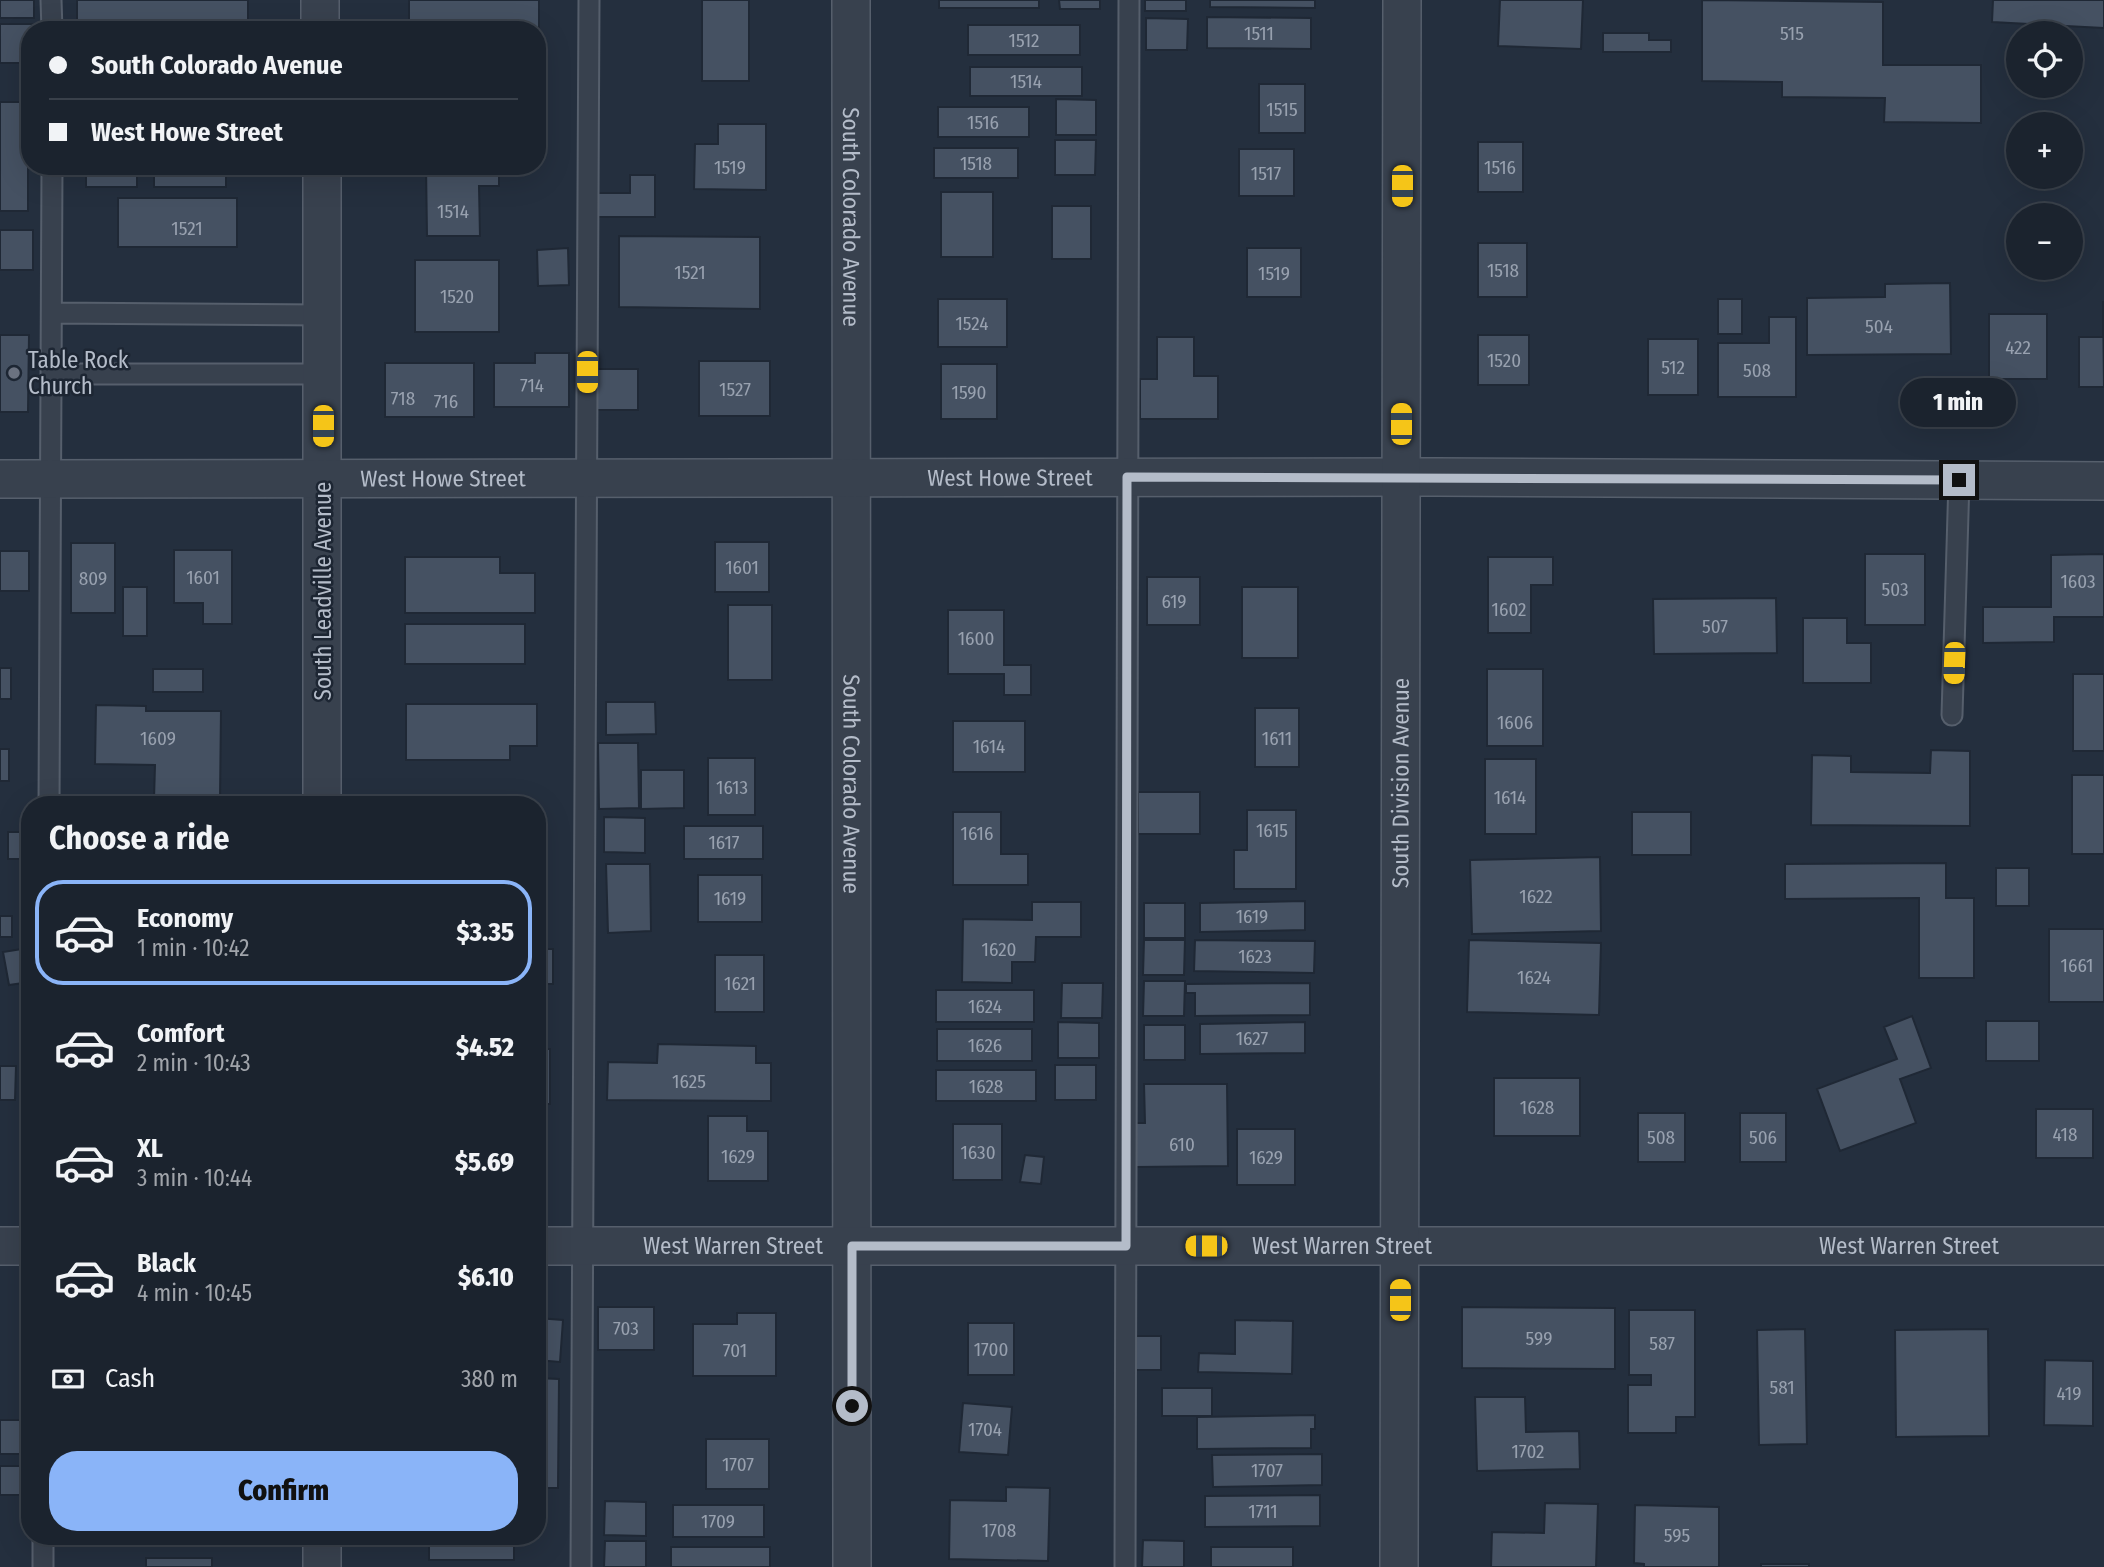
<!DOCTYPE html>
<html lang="en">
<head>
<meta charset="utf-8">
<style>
  :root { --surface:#1b232e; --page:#282f3a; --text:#f1f3f6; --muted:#a0a4aa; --line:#39404a; --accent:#8ab4f8 }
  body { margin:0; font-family:"Fira Sans Condensed",sans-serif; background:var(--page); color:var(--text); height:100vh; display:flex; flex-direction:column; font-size:26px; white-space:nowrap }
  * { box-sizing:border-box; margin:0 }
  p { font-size:23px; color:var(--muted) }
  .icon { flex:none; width:38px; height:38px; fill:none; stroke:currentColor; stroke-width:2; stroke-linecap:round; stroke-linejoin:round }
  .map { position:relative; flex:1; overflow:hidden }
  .sheet { position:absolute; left:21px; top:796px; width:525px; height:749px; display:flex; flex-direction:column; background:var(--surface); border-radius:28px; box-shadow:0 7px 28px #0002,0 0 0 2px var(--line) }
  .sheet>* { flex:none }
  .banner { position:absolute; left:21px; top:21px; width:525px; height:154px; border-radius:28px; box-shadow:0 7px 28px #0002,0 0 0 2px var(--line); display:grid; align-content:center; height:154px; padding:0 28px; background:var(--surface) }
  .controls { position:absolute; left:2006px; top:21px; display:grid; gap:14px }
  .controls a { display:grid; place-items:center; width:77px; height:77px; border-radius:50%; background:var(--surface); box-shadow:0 7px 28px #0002,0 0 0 2px var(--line); font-size:35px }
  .end { position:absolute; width:32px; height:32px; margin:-16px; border:9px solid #b4bcc9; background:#111; box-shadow:0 0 0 4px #111 }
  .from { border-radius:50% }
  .bubble { position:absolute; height:49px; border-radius:24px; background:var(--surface); box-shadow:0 7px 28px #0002,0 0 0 2px var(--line); font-size:23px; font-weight:800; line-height:49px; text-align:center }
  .car { position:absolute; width:21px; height:42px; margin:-21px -10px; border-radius:9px; box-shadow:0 0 5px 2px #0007; background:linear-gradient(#f5c518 24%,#345 0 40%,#f5c518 0 76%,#345 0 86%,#f5c518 0) }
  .banner b { display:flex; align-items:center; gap:24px; height:66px; font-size:26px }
  .banner b+b { border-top:2px solid var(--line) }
  .banner i { width:18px; height:18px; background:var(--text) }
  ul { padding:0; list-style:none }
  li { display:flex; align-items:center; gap:21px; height:105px; margin:0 14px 10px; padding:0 14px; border:4px solid transparent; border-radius:28px }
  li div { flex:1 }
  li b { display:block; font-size:26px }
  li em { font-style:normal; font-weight:800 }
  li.on { border-color:var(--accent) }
  li>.icon { width:63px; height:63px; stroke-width:1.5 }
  h2 { padding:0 28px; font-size:32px; line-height:84px }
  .pay { display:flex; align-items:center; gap:18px; height:77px; padding:0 28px; font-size:26px }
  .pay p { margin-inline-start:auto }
  .button { display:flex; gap:14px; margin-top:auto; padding:14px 28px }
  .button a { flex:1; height:80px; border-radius:28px; background:var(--accent); color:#111; font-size:28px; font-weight:800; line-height:80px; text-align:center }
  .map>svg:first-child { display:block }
</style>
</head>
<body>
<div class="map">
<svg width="2104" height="1567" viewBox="0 0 2104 1567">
  <rect width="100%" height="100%" fill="#242f3e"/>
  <path fill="#455162" stroke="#1f2835" stroke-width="2" d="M0,0h34v18h-34z
    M77,0h171v30h-171z
    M409,0h130v47h-2v-17h-128z
    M702,0h47v81h-47z
    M939,0h100v8h-100z
    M1059,0h41v9h-40z
    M1145,0h41v11h-41z
    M1210,0h105v8l-105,-1z
    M1500,0h83l-2,49 -83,-3z
    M1702,0l181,2v63h98v58l-97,-1 1,-24 -103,-1v-15l-80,-1z
    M1993,0h111v28l-112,-6z
    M1207,17l104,1v31l-104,-1z
    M1146,18l42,1 -1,31h-41z
    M0,24h35v6h-5v33h-30z
    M968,25h112v30h-112z
    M1603,33h46v7h22v12h-68z
    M970,67h112v29h-112z
    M1259,84h46v49h-46z
    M1056,99l40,1v35h-40z
    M0,102h28v109h-28z
    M938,107h91v30h-91z
    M718,124h48v66l-72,-1 1,-45h23z
    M1055,140h41l-1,35h-40z
    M1478,142h45v50h-45z
    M934,148h84v30h-84z
    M1239,149h55v47h-55z
    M86,166h51v21h-51z
    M154,166h72v21h-72z
    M426,166h73v20h-20l1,50h-53z
    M630,175h25v42h-57v-24h32z
    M941,192h52v65h-52z
    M118,198h119v49h-119z
    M1052,206h39v53h-39z
    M0,230h33v40h-33z
    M619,236l141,1v72l-141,-2z
    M1478,243h49v54h-49z
    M568,248l1,37 -31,1 -1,-36z
    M1247,248h54v49h-54z
    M415,260h84v72h-84z
    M1950,283l1,71 -144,1v-57l78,-1v-13z
    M938,299h69v48h-69z
    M1718,299h24v35h-24z
    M2103,301l1,86h-25v-50h24z
    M1989,314h58v65h-58z
    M1769,317h27v80h-78v-54h51z
    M0,335h29l-1,77h-28z
    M1478,335h51v50h-51z
    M1157,337h37v39h24v43h-78v-40h17z
    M1648,339h50v56h-50z
    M535,353h34v54h-75v-44h41z
    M699,361h71v55h-71z
    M385,363h89v54h-89z
    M941,364h56v55h-56z
    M597,369h41v41h-41z
    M715,542h54v50h-54z
    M71,543h44v70h-44z
    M174,550h58v74h-29v-21h-29z
    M0,551h29v40h-29z
    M1865,554h60v71h-60z
    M2104,554v63h-50v25l-71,1v-36h68v-52z
    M405,557h95v16h35v40h-130z
    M1488,557h65v28h-22v48h-43z
    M1147,577h53v48h-53z
    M123,587h24v49h-24z
    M1242,587h56v71h-56z
    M1776,598l1,55 -123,1 -1,-55z
    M728,605h44v75h-44z
    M948,610h56v55h27v30h-27v-21h-56z
    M1803,618h44v25h24v40h-68z
    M405,624h120v40h-120z
    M0,668h11v31h-11z
    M153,669h50v23h-50z
    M1487,669h56v77h-56z
    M2073,674h31v77h-31z
    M606,702h49l1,32 -50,1z
    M406,704h131v42h-27v14h-104z
    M96,705l50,1v5h75l-1,89 -66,-1 1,-34 -60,-1z
    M1255,708h44v59h-44z
    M953,721h72v51h-72z
    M598,743h40l1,65 -40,1z
    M0,749h9v32h-9z
    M1931,750l39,1v75l-159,-1 1,-70 39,1v16l79,1z
    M708,758h47v57h-47z
    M1485,759h51v75h-51z
    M641,770h43v38l-43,1z
    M2072,775h32v79h-32z
    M1138,792h62v42h-62z
    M405,802l131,1 -1,2h-130z
    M1247,810h49v79h-62v-39h13z
    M953,812h48v42h27v31h-75z
    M1632,812h59v43h-59z
    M604,817l41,1v35l-41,-1z
    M684,826h79v33h-79z
    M8,832h22v27h-22z
    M1600,857l1,74 -129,3 -2,-74z
    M537,861h3v35h-3z
    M1946,863v35h28v80h-55v-80l-134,1v-35z
    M606,864h44l1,67 -43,2z
    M1996,868h33v38h-33z
    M698,875h64v47h-64z
    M537,901h2v35h-2z
    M1305,901v29l-105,2v-29z
    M1032,902h49v35h-45l-1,25h-23v21l-50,-1 1,-63 69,1z
    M1144,903h41v35h-41z
    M0,916h12v21h-12z
    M2049,929h55v73h-55z
    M1144,940h41l-1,35h-41z
    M1195,940l120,1 -1,32 -120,-2z
    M1469,940l132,3 -2,72 -132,-3z
    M28,948l2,34 -21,3 -6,-33z
    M537,949h16v35h-16z
    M715,955h49v57h-49z
    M1144,981h41l-1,35h-41z
    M1062,983h41l-1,35h-41z
    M1310,983v32l-115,1v-23h-9v-9z
    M936,990h98v32h-98z
    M1912,1016l19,52 -31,11 16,44 -76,28 -23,-62 80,-30 -13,-32z
    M1986,1021h53v40h-53z
    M1058,1022l41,1v35h-41z
    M1305,1022v31l-105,1v-30z
    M1144,1025h41v35h-41z
    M937,1029h95v32h-95z
    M658,1044l98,2v17h15v38l-164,-1 1,-38 49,1z
    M537,1049h13v55h-13z
    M1055,1065h41v35h-41z
    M0,1066h16l-1,34h-15z
    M936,1070h100v31h-100z
    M1494,1078h86v58h-86z
    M1144,1084h83l1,82 -92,1 -1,-44h10z
    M2036,1109h57v49h-57z
    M1638,1113h47v49h-47z
    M1740,1113h46v49h-46z
    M708,1116h39v15h21v50h-60z
    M953,1124h49v56h-49z
    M1237,1129h58v56h-58z
    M1025,1155l19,2 -3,27 -21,-2z
    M598,1307h56v43h-56z
    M1462,1307l153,1v61l-153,-1z
    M1629,1310h66v107h-19v16h-48v-48h23v-10h-22z
    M737,1313h39v63h-83v-52h44z
    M537,1318l26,2 -3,42 -23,-2z
    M1235,1320l58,1 -1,53 -94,-2 1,-19 36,1z
    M968,1323h46v52h-46z
    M1805,1329l2,115 -48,1 -2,-115z
    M1988,1329l1,107 -93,1 -1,-107z
    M1136,1336h25v34h-25z
    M2045,1360l48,1v65l-49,-1z
    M537,1378l22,1 -1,109h-21z
    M1162,1388h50v28h-50z
    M1475,1397h50l1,35 53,-1 1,38 -103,2z
    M963,1403l49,4 -4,48 -49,-3z
    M1315,1415v14h-4v19l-114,1v-32z
    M0,1420h21l-1,34h-20z
    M706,1439h63v50h-63z
    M1322,1454v31l-109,2 -1,-32z
    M0,1466h20v29h-20z
    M1006,1487l44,1 -2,73 -99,-2 1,-59 56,1z
    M1320,1495v31l-115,1v-31z
    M605,1501l41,1v34l-42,-1z
    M1545,1503l53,1 -2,63h-105l1,-35 52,1z
    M673,1505h91v32h-91z
    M1635,1505l84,2v60h-75v-3l-10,-1z
    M429,1536h85v24h-85z
    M1143,1540l41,1v26h-42z
    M605,1541h41v26h-42z
    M671,1547h99v20h-99z
    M1211,1547h82v20h-82z
    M146,1558h66v9h-66z
    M1761,1564h48v3h-48z"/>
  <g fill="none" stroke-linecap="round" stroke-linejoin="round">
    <defs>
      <path id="lane" d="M51,0l1,30
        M52,313l271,2
        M52,374h271
        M1952,715l7,-235
        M49,805l3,-639
        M43,1567v-31
        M581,1567l8,-1567
        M1125,1567l4,-1567"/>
      <g id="street">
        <path d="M320,0v30"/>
        <path id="s1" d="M851,0l1,1567"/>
        <path d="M322,166v639"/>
        <path id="s2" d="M0,479l1437,-2 667,4"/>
        <path d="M0,1246h30"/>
        <path id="s3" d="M537,1246h1567"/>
        <path d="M322,1567v-31"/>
        <path id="s4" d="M1399,1567l3,-1567"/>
      </g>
    </defs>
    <use href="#lane" stroke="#565f6c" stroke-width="23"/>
    <use href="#street" stroke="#565f6c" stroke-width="40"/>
    <use href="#lane" stroke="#38414e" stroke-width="19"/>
    <use href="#street" stroke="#38414e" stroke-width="37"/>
  </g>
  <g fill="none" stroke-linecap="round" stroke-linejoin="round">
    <path stroke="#b4bcc9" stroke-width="9" d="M852,1406v-160h274l1,-769 832,3"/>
  </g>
  <circle fill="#6b7280" stroke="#1d2633" stroke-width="2.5" cx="14" cy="373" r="7"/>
  <g text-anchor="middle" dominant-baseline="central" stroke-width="5" stroke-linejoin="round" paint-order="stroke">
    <g font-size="19" fill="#98a1af">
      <text x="1259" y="33">1511</text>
      <text x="1792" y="33">515</text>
      <text x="1024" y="40">1512</text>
      <text x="1026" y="81">1514</text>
      <text x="1282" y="109">1515</text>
      <text x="983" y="122">1516</text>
      <text x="976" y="163">1518</text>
      <text x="730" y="167">1519</text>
      <text x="1500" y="167">1516</text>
      <text x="1266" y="173">1517</text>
      <text x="453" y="211">1514</text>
      <text x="187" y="228">1521</text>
      <text x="1503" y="270">1518</text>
      <text x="690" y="272">1521</text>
      <text x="1274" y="273">1519</text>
      <text x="457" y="296">1520</text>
      <text x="972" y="323">1524</text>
      <text x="1879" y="326">504</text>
      <text x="2018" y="347">422</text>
      <text x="1504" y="360">1520</text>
      <text x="1673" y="367">512</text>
      <text x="1757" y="370">508</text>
      <text x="532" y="385">714</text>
      <text x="735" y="389">1527</text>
      <text x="969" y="392">1590</text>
      <text x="403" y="398">718</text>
      <text x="446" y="401">716</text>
      <text x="742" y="567">1601</text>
      <text x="203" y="577">1601</text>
      <text x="93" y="578">809</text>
      <text x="2078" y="581">1603</text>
      <text x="1895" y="589">503</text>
      <text x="1174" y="601">619</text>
      <text x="1509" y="609">1602</text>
      <text x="1715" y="626">507</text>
      <text x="976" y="638">1600</text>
      <text x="1515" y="722">1606</text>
      <text x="158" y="738">1609</text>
      <text x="1277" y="738">1611</text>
      <text x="989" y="746">1614</text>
      <text x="732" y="787">1613</text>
      <text x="1510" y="797">1614</text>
      <text x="1272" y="830">1615</text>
      <text x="977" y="833">1616</text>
      <text x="724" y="842">1617</text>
      <text x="1536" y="896">1622</text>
      <text x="730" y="898">1619</text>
      <text x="1252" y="916">1619</text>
      <text x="999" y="949">1620</text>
      <text x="1255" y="956">1623</text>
      <text x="2077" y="965">1661</text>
      <text x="1534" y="977">1624</text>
      <text x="740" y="983">1621</text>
      <text x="985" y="1006">1624</text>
      <text x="1252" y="1038">1627</text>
      <text x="985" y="1045">1626</text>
      <text x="689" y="1081">1625</text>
      <text x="986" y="1086">1628</text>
      <text x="1537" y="1107">1628</text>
      <text x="2065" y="1134">418</text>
      <text x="1661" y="1137">508</text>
      <text x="1763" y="1137">506</text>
      <text x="1182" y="1144">610</text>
      <text x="978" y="1152">1630</text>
      <text x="738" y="1156">1629</text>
      <text x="1266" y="1157">1629</text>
      <text x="626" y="1328">703</text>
      <text x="1539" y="1338">599</text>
      <text x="1662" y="1343">587</text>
      <text x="991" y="1349">1700</text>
      <text x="735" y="1350">701</text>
      <text x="1782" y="1387">581</text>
      <text x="2069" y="1393">419</text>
      <text x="985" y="1429">1704</text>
      <text x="1528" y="1451">1702</text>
      <text x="738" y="1464">1707</text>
      <text x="1267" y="1470">1707</text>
      <text x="1263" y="1511">1711</text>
      <text x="718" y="1521">1709</text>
      <text x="999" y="1530">1708</text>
      <text x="1677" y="1535">595</text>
    </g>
    <g font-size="23" fill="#b4bcc9" stroke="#1d2633">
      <text stroke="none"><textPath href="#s1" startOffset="217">South Colorado Avenue</textPath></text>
      <text stroke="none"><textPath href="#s2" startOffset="1010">West Howe Street</textPath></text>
      <text stroke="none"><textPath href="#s2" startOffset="443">West Howe Street</textPath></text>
      <text transform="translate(323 591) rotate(-90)">South Leadville Avenue</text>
      <text stroke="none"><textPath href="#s1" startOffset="784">South Colorado Avenue</textPath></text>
      <text stroke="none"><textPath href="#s4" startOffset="784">South Division Avenue</textPath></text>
      <text stroke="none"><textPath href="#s3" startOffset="196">West Warren Street</textPath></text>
      <text stroke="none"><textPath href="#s3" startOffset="805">West Warren Street</textPath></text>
      <text stroke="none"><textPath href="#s3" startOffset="1372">West Warren Street</textPath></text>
    </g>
    <g font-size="23" fill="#b4bcc9" stroke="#1d2633" text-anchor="start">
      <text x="28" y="360">Table Rock<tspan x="28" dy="26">Church</tspan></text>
    </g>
  </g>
</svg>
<div class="controls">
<a><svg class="icon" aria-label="locate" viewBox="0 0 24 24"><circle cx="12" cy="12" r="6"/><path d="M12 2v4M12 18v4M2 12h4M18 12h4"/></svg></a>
<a>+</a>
<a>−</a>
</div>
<i class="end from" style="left:852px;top:1406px"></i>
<i class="end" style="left:1959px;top:480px"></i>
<div class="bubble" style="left:1900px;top:378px;width:116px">1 min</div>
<i class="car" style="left:1402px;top:186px;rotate:180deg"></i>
<i class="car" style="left:587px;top:372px;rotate:180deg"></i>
<i class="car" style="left:1401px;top:424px;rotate:0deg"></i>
<i class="car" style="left:323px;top:426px;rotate:180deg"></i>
<i class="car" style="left:1954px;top:663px;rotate:182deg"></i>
<i class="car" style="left:1206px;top:1246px;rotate:270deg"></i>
<i class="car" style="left:1400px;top:1300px;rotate:0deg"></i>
<div class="banner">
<b><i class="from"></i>South Colorado Avenue</b>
<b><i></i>West Howe Street</b>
</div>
<section class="sheet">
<h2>Choose a ride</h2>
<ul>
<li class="on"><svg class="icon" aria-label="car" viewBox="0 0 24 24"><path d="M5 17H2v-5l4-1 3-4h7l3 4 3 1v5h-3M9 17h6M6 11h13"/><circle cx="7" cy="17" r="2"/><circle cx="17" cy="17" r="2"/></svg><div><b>Economy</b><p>1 min · 10:42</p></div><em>$3.35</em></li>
<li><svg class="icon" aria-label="car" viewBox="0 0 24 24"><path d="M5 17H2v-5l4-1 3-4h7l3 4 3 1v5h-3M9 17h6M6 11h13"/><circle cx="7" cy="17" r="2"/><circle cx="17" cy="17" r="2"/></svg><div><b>Comfort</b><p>2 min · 10:43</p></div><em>$4.52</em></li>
<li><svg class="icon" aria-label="car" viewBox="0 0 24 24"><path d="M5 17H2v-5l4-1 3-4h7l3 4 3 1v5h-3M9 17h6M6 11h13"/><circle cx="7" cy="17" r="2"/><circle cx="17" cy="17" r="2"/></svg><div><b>XL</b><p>3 min · 10:44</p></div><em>$5.69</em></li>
<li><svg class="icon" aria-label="car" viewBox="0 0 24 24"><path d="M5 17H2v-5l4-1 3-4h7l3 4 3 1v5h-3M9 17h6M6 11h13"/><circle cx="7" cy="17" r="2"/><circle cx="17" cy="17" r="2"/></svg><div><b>Black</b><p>4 min · 10:45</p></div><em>$6.10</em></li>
</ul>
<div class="pay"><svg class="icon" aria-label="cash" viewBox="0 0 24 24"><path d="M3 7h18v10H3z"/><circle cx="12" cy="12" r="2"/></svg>Cash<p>380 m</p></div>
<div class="button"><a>Confirm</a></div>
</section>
</div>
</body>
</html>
